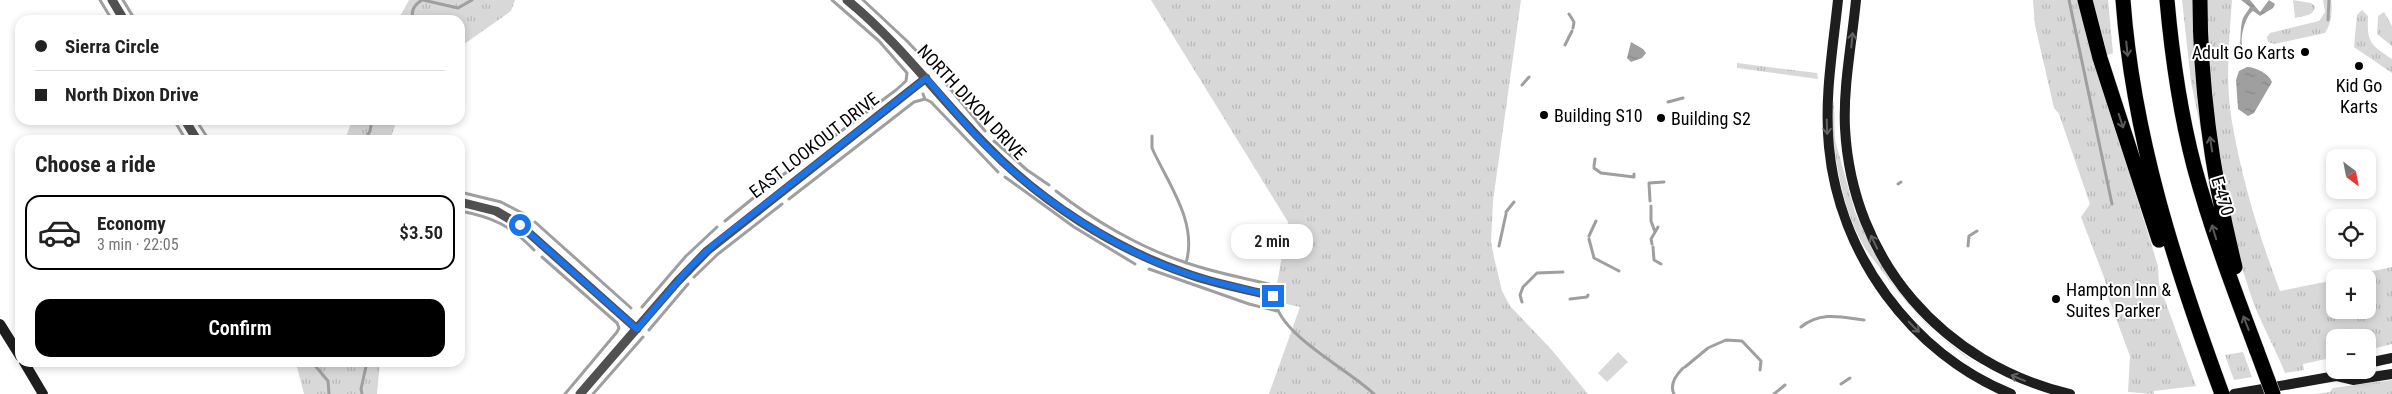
<!DOCTYPE html>
<html lang="en">
<head>
<meta charset="utf-8">
<style>
  :root { --surface:#fff; --page:#f6f6f6; --text:#222; --muted:#767676; --line:#e0e0e0; --accent:#000 }
  body { margin:0; font-family:"Roboto Condensed",sans-serif; background:var(--page); color:var(--text); height:100vh; display:flex; flex-direction:column; font-size:19px; white-space:nowrap }
  * { box-sizing:border-box; margin:0 }
  p { font-size:16px; color:var(--muted) }
  .icon { flex:none; width:28px; height:28px; fill:none; stroke:currentColor; stroke-width:2; stroke-linecap:round; stroke-linejoin:round }
  .map { position:relative; flex:1; overflow:hidden }
  .side { position:absolute; left:15px; top:135px; width:450px; height:232px; display:flex; flex-direction:column; background:var(--surface); border-radius:15px; box-shadow:0 2px 8px #0003 }
  .side>* { flex:none }
  .hud { position:absolute; left:15px; top:15px; width:450px; height:110px; border-radius:15px; box-shadow:0 2px 8px #0003; display:grid; align-content:center; height:110px; padding:0 20px; background:var(--surface) }
  .needle { width:32px; rotate:148deg }
  .tools { position:absolute; left:2326px; top:149px; display:grid; gap:10px }
  .tools a { display:grid; place-items:center; width:50px; height:50px; border-radius:10px; background:var(--surface); box-shadow:0 2px 8px #0003; font-size:25px }
  .end { position:absolute; width:22px; height:22px; margin:-11px; border:6px solid #1a73e8; background:#fff; box-shadow:0 0 0 2px #fff }
  .from { border-radius:50% }
  .bubble { position:absolute; height:35px; border-radius:15px; background:var(--surface); box-shadow:0 2px 8px #0003; font-size:16px; font-weight:600; line-height:35px; text-align:center }
  .hud b { display:flex; align-items:center; gap:18px; height:48px; font-size:19px }
  .hud b+b { border-top:1px solid var(--line) }
  .hud i { width:12px; height:12px; background:var(--text) }
  ul { padding:0; list-style:none }
  li { display:flex; align-items:center; gap:15px; height:75px; margin:0 10px 8px; padding:0 10px; border:2px solid transparent; border-radius:15px }
  li div { flex:1 }
  li b { display:block; font-size:19px }
  li em { font-style:normal; font-weight:600 }
  li.on { border-color:var(--accent) }
  li>.icon { width:45px; height:45px; stroke-width:1.5 }
  h2 { padding:0 20px; font-size:22px; line-height:60px }
  .action { display:flex; gap:10px; margin-top:auto; padding:10px 20px }
  .action a { flex:1; height:58px; border-radius:15px; background:var(--accent); color:#fff; font-size:20px; font-weight:600; line-height:58px; text-align:center }
  .map>svg:first-child { display:block }
</style>
</head>
<body>
<div class="map">
<svg width="2392" height="394" viewBox="0 0 2392 394">
  <defs>
    <pattern id="grass-tufts" width="24" height="20" patternUnits="userSpaceOnUse" patternTransform="scale(1.25)"><rect width="24" height="20" fill="#d8d8d8"/><path d="M3 7l-1-3M5 7V3M7 7l1-3M15 17l-1-3M17 17v-4M19 17l1-3" fill="none" stroke="#b8b8b8"/></pattern>
    <pattern id="water-ripples" width="26" height="14" patternUnits="userSpaceOnUse" patternTransform="scale(1.25)"><rect width="26" height="14" fill="#9f9f9f"/><path d="M2 4q2-2 4 0t4 0M15 11q2-2 4 0t4 0" fill="none" stroke="#878787"/></pattern>
  </defs>
  <rect width="100%" height="100%" fill="#fff"/>
  <path fill="url(#grass-tufts)" d="M409,0h106l-4,11 -51,36v-27h-62z
    M1151,0h370l-28,201 -2,41 3,15 8,34 8,15 41,43 37,45h-319l31,-87 -26,-6 14,-79z
    M2033,0h46l24,89 55,177 1,18 37,102 -42,5v3l-26,-2 2,-36 -23,-62 -2,-14 -24,-63 9,-13 -31,-90 -5,-6 -19,-83z
    M2090,0h18l5,53 -8,3z
    M2182,0h13l8,140 -12,-58z
    M2206,0h26c-3,40 -7,83 0,122 10,58 27,114 48,169l55,-11v30h33v-32l-24,-1 48,-10v77l-24,6v-12h-33v19l-32,7 1,6 -19,3c-11,-28 -27,-54 -36,-83 -31,-93 -39,-193 -43,-290z
    M2293,0l18,3 4,3c0,10 -12,10 -20,12z
    M2323,0h8c2,9 0,25 -6,33l-51,11 -6,-2 -1,-5 3,-4 49,-12 6,-9z
    M2362,10l6,6c-1,27 2,28 24,43v14l-38,-26 3,-32z
    M2384,12l8,14v20l-15,-12 1,-18z
    M1737,63l80,10 1,6 -81,-11z
    M1834,100l1,40 20,72 18,39 20,33 21,26 23,24 37,28c-38,-24 -65,-55 -92,-91 -6,-9 -15,-18 -20,-28 -16,-29 -24,-65 -28,-99 -1,-12 -4,-36 0,-44z
    M352,120h45l-7,20h-45z
    M2243,352l9,25 -18,3 -9,-25z
    M296,363h84l-3,31h-73z
    M2392,380v14h-77l15,-2 3,-4z"/>
  <path fill="#d8d8d8" d="M1618,352l10,10 -21,20 -9,-9z"/>
  <path fill="url(#water-ripples)" d="M2241,0h9l10,12 9,-12 6,4 -2,4 -13,8 -7,-5c-8,5 -14,29 -10,38 1,3 3,4 3,7l-4,2 -4,-2c4,-12 1,-26 5,-38 2,-4 5,-7 7,-11z
    M1631,42l12,7 3,4 -4,5 -11,4 -4,-4z
    M2247,67c9,0 22,7 25,15l-18,31 -6,3 -10,-7 -2,-29 3,-9z"/>
  <g fill="none" stroke-linecap="round" stroke-linejoin="round">
    <path stroke="#9f9f9f" stroke-width="3" d="M100,0l12,20
      M123,0l12,20
      M423,0l35,8 14,-8
      M832,0l47,41 28,32
      M863,0l44,41 33,35
      M2069,0l43,204
      M1569,14l5,8 -1,6
      M414,20c-4,-8 0,-15 8,-20
      M2328,20l1,-20
      M1565,45l7,-14
      M947,85l38,46
      M1522,85l7,-8
      M923,94l2,5 6,3 67,70
      M1668,102l15,-4
      M174,120l12,20
      M196,120l13,20
      M1152,136v12c16,36 46,74 34,115
      M365,140l5,-9 2,-11
      M994,141l33,29 22,15
      M1594,166l1,-7
      M1594,168l7,5 33,4v-3
      M1005,177l69,50 61,37
      M1898,184l3,-2
      M764,189l132,-99 10,-9 1,-8
      M1056,191c37,29 83,56 128,71 30,11 62,16 93,24
      M460,192l41,10 23,12
      M789,199l125,-97 11,-3
      M1650,201l-1,-18 15,-1
      M1651,206v15l4,11
      M460,211c33,6 51,15 74,39
      M1506,212l8,-10
      M725,221l32,-26
      M535,222l96,86
      M1589,236l7,-15
      M1589,239l5,19 25,13
      M1652,244l-1,-5 7,-12
      M1499,246l7,-32
      M1968,246l1,-10 8,-5
      M1653,247l1,13 7,4
      M542,257l75,66 2,5 -2,4 -52,62
      M1149,269l100,35 28,7
      M694,277l24,-23 64,-50
      M1570,299l17,-2 1,-2
      M1275,301c6,35 73,68 99,93
      M1522,302l-2,-7 3,-8 14,-14 26,-1
      M642,307l44,-51 31,-29
      M1801,327c20,-16 40,-10 63,-7
      M649,330l39,-46
      M1710,347l16,-7 16,1 19,20 -1,9
      M312,362l16,19 1,13
      M330,362l6,3 3,-3
      M1685,367l23,-19
      M1841,384l9,-6
      M362,394l-1,-5 6,-27
      M593,394l50,-57
      M1674,394c-5,-10 2,-19 9,-26
      M1774,394l11,-9"/>
    <defs>
      <path id="motorway" d="M2085,0l15,58 59,182
        M2123,0c10,137 52,266 99,394
        M2167,0c5,56 13,112 27,166 17,63 40,124 63,185
        M2200,0c0,90 13,179 35,267"/>
    </defs>
    <use href="#motorway" stroke="#dbdbdb" stroke-width="16"/>
    <path stroke="#515151" stroke-width="9" d="M112,0l12,20
      M847,0c53,43 91,97 139,145 54,56 128,104 202,129 27,10 57,15 85,22
      M185,120l12,20
      M460,202l36,9 24,14 117,104
      M580,394l97,-112 30,-31 219,-173"/>
    <path stroke="#1e1e1e" stroke-width="10" d="M1838,0c-5,48 -14,98 -9,147 10,107 82,206 182,247
      M1856,0c-4,42 -13,86 -11,128 7,133 98,236 225,266
      M0,324l20,32
      M24,362l19,32
      M2368,363l24,-5
      M2336,376l17,4 39,-6
      M2234,394l102,-18 9,-6"/>
    <use href="#motorway" stroke="#000" stroke-width="15"/>
    <defs>
      <path id="motorway-bridge" d="M2257,351l16,43"/>
    </defs>
    <use href="#motorway-bridge" stroke="#dbdbdb" stroke-width="16" stroke-linecap="butt"/>
    <use href="#motorway-bridge" stroke="#000" stroke-width="15"/>
  </g>
  <defs><path id="oneway-shaft" d="M-6 0H5M1.5-3L5.5 0L1.5 3" fill="none" stroke-width="1.6" stroke-linecap="round" stroke-linejoin="round" transform="scale(1.25)"/></defs>
  <g stroke="#626262">
    <use href="#oneway-shaft" transform="translate(1852 40) rotate(-84)"/>
    <use href="#oneway-shaft" transform="translate(1827 127) rotate(88)"/>
    <use href="#oneway-shaft" transform="translate(1874 242) rotate(-116)"/>
    <use href="#oneway-shaft" transform="translate(1914 327) rotate(45)"/>
    <use href="#oneway-shaft" transform="translate(2018 378) rotate(-157)"/>
  </g>
  <g stroke="#595959">
    <use href="#oneway-shaft" transform="translate(2127 49) rotate(84)"/>
    <use href="#oneway-shaft" transform="translate(2121 121) rotate(72)"/>
    <use href="#oneway-shaft" transform="translate(2211 144) rotate(-99)"/>
    <use href="#oneway-shaft" transform="translate(2214 232) rotate(-107)"/>
    <use href="#oneway-shaft" transform="translate(2246 323) rotate(-111)"/>
  </g>
  <g fill="none" stroke-linecap="round" stroke-linejoin="round">
    <path stroke="#1a73e8" stroke-width="6" d="M520,225l117,104 53,-62 23,-22 213,-167c22,25 42,51 66,74 53,51 129,101 199,123 27,9 55,14 82,21"/>
  </g>
  <g fill="#000" stroke="#fff" stroke-width="2">
    <circle cx="2305" cy="52" r="5"/>
    <circle cx="2359" cy="66" r="5"/>
    <circle cx="1544" cy="115" r="5"/>
    <circle cx="1661" cy="118" r="5"/>
    <circle cx="2056" cy="299" r="5"/>
  </g>
  <g text-anchor="middle" dominant-baseline="central" stroke-width="4" stroke-linejoin="round" paint-order="stroke">
    <g font-size="18" fill="#000" stroke="#fff" text-anchor="start">
      <text x="2295" y="52" text-anchor="end">Adult Go Karts</text>
      <text x="2359" y="85" text-anchor="middle">Kid Go<tspan x="2359" dy="21">Karts</tspan></text>
      <text x="1554" y="115">Building S10</text>
      <text x="1671" y="118">Building S2</text>
      <text x="2066" y="289">Hampton Inn &amp;<tspan x="2066" dy="21">Suites Parker</tspan></text>
    </g>
    <g font-size="18" fill="#000" stroke="#fff">
      <text transform="translate(972 102) rotate(47)">NORTH DIXON DRIVE</text>
      <text transform="translate(814 145) rotate(-38)">EAST LOOKOUT DRIVE</text>
      <text transform="translate(2223 196) rotate(73)">E-470</text>
    </g>
  </g>
</svg>
<div class="tools">
<a><svg class="needle" viewBox="-14 -14 28 28"><path d="M0-13l5 13h-10z" fill="#e53935"/><path d="M0 13l5-13h-10z" fill="#767676"/></svg></a>
<a><svg class="icon" aria-label="locate" viewBox="0 0 24 24"><circle cx="12" cy="12" r="6"/><path d="M12 2v4M12 18v4M2 12h4M18 12h4"/></svg></a>
<a>+</a>
<a>−</a>
</div>
<i class="end from" style="left:520px;top:225px"></i>
<i class="end" style="left:1273px;top:296px"></i>
<div class="bubble" style="left:1231px;top:224px;width:82px">2 min</div>
<div class="hud">
<b><i class="from"></i>Sierra Circle</b>
<b><i></i>North Dixon Drive</b>
</div>
<section class="side">
<h2>Choose a ride</h2>
<ul>
<li class="on"><svg class="icon" aria-label="car" viewBox="0 0 24 24"><path d="M5 17H2v-5l4-1 3-4h7l3 4 3 1v5h-3M9 17h6M6 11h13"/><circle cx="7" cy="17" r="2"/><circle cx="17" cy="17" r="2"/></svg><div><b>Economy</b><p>3 min · 22:05</p></div><em>$3.50</em></li>
</ul>
<div class="action"><a>Confirm</a></div>
</section>
</div>
</body>
</html>
